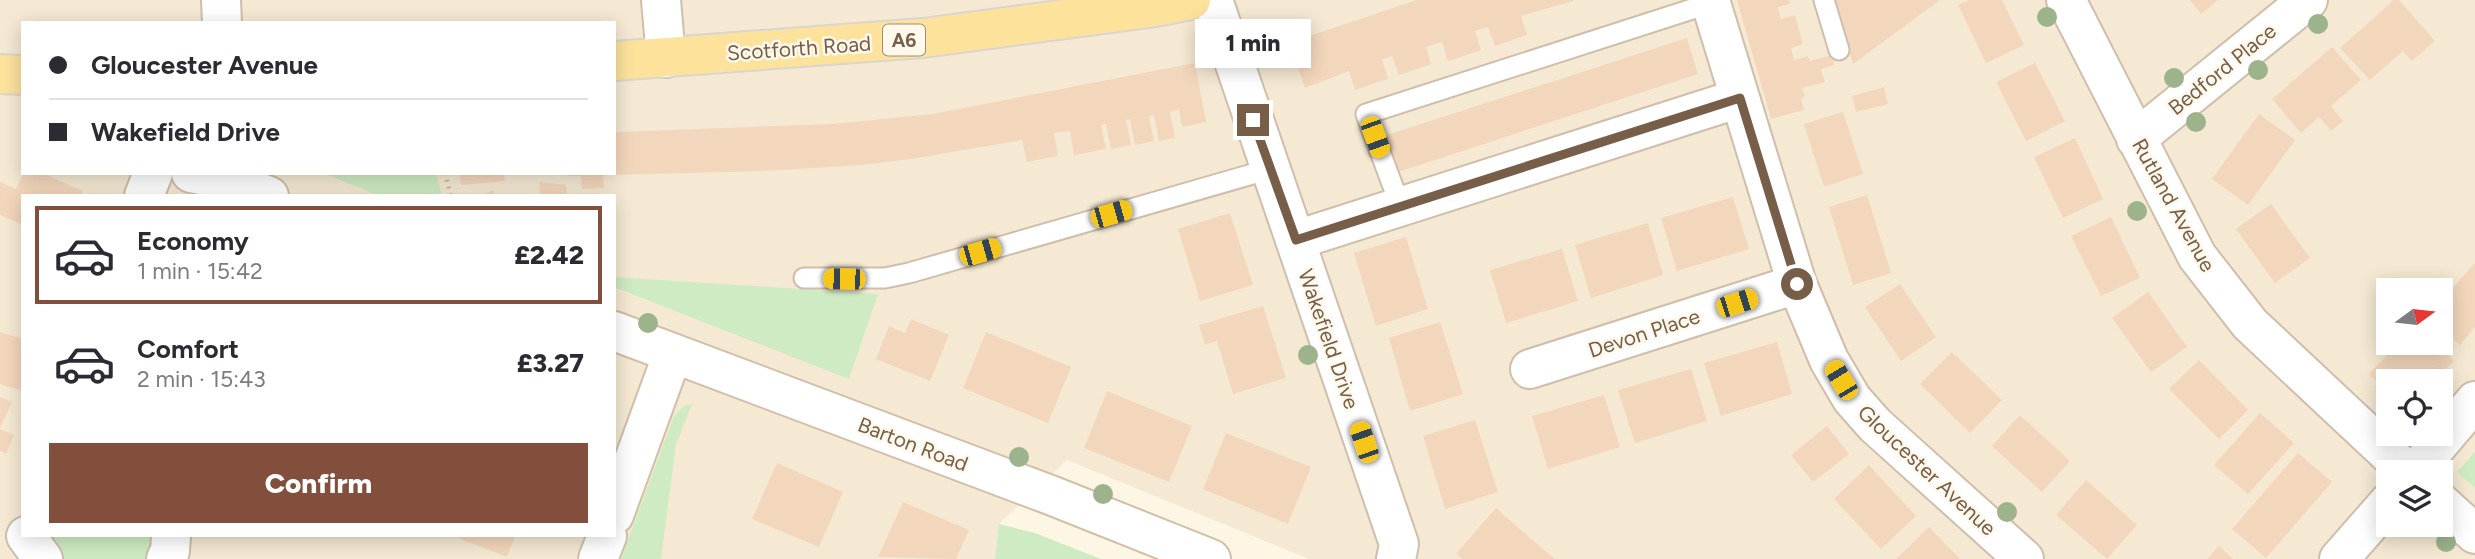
<!DOCTYPE html>
<html lang="en">
<head>
<meta charset="utf-8">
<style>
  :root { --surface:#fff; --page:#f7f7f7; --text:#2b2b33; --muted:#7c7c81; --line:#e1e1e2; --accent:#814f3c }
  body { margin:0; font-family:Figtree,sans-serif; background:var(--page); color:var(--text); height:100vh; display:flex; flex-direction:column; font-size:26px; white-space:nowrap }
  * { box-sizing:border-box; margin:0 }
  p { font-size:23px; color:var(--muted) }
  .icon { flex:none; width:38px; height:38px; fill:none; stroke:currentColor; stroke-width:2; stroke-linecap:round; stroke-linejoin:round }
  .map { position:relative; flex:1; overflow:hidden }
  .drawer { position:absolute; left:21px; top:194px; width:595px; height:343px; display:flex; flex-direction:column; background:var(--surface); border-radius:0px; box-shadow:0 4px 18px #0003 }
  .drawer>* { flex:none }
  .banner { position:absolute; left:21px; top:21px; width:595px; height:154px; border-radius:0px; box-shadow:0 4px 18px #0003; display:grid; align-content:center; height:154px; padding:0 28px; background:var(--surface) }
  .needle { width:46px; rotate:75deg }
  .tools { position:absolute; left:2376px; top:278px; display:grid; gap:14px }
  .tools a { display:grid; place-items:center; width:77px; height:77px; border-radius:0px; background:var(--surface); box-shadow:0 4px 18px #0003; font-size:35px }
  .end { position:absolute; width:32px; height:32px; margin:-16px; border:9px solid #765e49; background:#fff; box-shadow:0 0 0 4px #fff }
  .from { border-radius:50% }
  .bubble { position:absolute; height:49px; border-radius:0px; background:var(--surface); box-shadow:0 4px 18px #0003; font-size:23px; font-weight:800; line-height:49px; text-align:center }
  .car { position:absolute; width:21px; height:42px; margin:-21px -10px; border-radius:9px; box-shadow:0 0 5px 2px #0007; background:linear-gradient(#f5c518 24%,#345 0 40%,#f5c518 0 76%,#345 0 86%,#f5c518 0) }
  .banner b { display:flex; align-items:center; gap:24px; height:66px; font-size:26px }
  .banner b+b { border-top:2px solid var(--line) }
  .banner i { width:18px; height:18px; background:var(--text) }
  ul { padding:12px 0 0; list-style:none }
  li { display:flex; align-items:center; gap:21px; height:98px; margin:0 14px 10px; padding:0 14px; border:4px solid transparent; border-radius:0px }
  li div { flex:1 }
  li b { display:block; font-size:26px }
  li em { font-style:normal; font-weight:800 }
  li.active { border-color:var(--accent) }
  li>.icon { width:63px; height:63px; stroke-width:1.5 }
  .primary-button { display:flex; gap:14px; margin-top:auto; padding:14px 28px }
  .primary-button a { flex:1; height:80px; border-radius:0px; background:var(--accent); color:#fff; font-size:28px; font-weight:800; line-height:80px; text-align:center }
  .map>svg:first-child { display:block }
</style>
</head>
<body>
<div class="map">
<svg width="2475" height="559" viewBox="0 0 2475 559">
  <rect width="100%" height="100%" fill="#fdf6e5"/>
  <path fill="#f5e9d3" fill-rule="evenodd" d="M0,0h2475v559h-1166l-242,-99 -68,64 -4,35h-995zM23,23h591v150h-591zM23,196h591v340h-591zM2389,290h52v53h-52zM2389,382h52v52h-52zM2389,472h52v53h-52z"/>
  <path fill="#cfebc3" d="M323,173h113l6,23h-63z
    M614,277l264,17 -29,85 -235,-92z
    M692,404l-16,40 -15,115h-40l53,-143 10,-10z
    M2475,452v36l-18,-16z
    M999,524l36,9 66,26h-106z
    M40,536h113l-3,23h-96z"/>
  <path fill="#f3d7bc" d="M1417,0h156v1l-52,15 6,19 -32,11 -7,-19 -13,4 6,19 -33,11 -6,-19 -16,5 5,17 -32,11 -7,-19 -10,3 6,20 -33,11 -6,-19 -44,17 -16,-45z
    M1737,0h52l1,4 -12,3 3,12 14,-4 8,29 -12,4 3,12 14,-4 2,5 22,-6 2,10 -13,4 4,13 -23,6 3,9 -4,1 3,12 -33,9z
    M1833,0h107l-87,64z
    M1969,0h33l22,45 -38,18 -28,-58z
    M2190,0h28l-17,14z
    M2394,0h5l36,41 -23,20 -9,-10 -33,29 -30,-32z
    M1687,38l11,36 -309,101 -11,-37z
    M2332,47l29,33 -30,26 12,15 -12,10 -12,-14 -18,16 -29,-34z
    M1195,63l11,59 -24,5 -3,-17 -9,2 5,26 -16,3 -5,-26 -5,1 5,25 -19,4 -5,-26 -4,1 5,25 -20,4 -5,-25 -5,1 5,24 -32,6 -4,-24 -16,2 4,23 -31,6 -5,-22 -111,19 -49,6 -99,6 -149,4v-43l219,-8 100,-10z
    M2035,63l30,58 -39,20 -30,-59z
    M1884,87l4,17 -32,8 -4,-16z
    M1843,112l20,62 -39,13 -20,-63z
    M2259,114l36,26 -47,65 -36,-26z
    M2075,138l28,61 -40,19 -29,-61z
    M23,173h19l41,18 -2,5h-58v29l-23,-10v-33l16,7z
    M459,173h45l1,8 -44,4z
    M567,173h36l1,15 -22,1 -1,-13h-14z
    M539,182l27,3 1,11h-27z
    M494,190l1,6h-16z
    M1867,195l24,78 -38,12 -24,-78z
    M1733,197l16,52 -72,22 -16,-53z
    M2271,204l39,54 -35,25 -39,-54z
    M1230,213l23,72 -53,16 -22,-72z
    M2111,217l29,61 -39,18 -30,-60z
    M1648,223l15,52 -72,23 -16,-53z
    M1406,237l22,72 -52,17 -22,-73z
    M1562,249l16,52 -72,22 -16,-53z
    M2475,263v64l-15,18 -19,-17v-27z
    M1900,284l36,53 -35,24 -36,-54z
    M2148,292l39,55 -36,25 -39,-54z
    M1263,306l23,72 -53,16 -16,-53 -12,4 -6,-20z
    M911,319l38,16 -19,46 -54,-22 13,-33 16,7z
    M1440,322l23,72 -53,17 -21,-73z
    M0,332l23,7v52l-23,-7z
    M986,332l85,35 -23,56 -85,-35z
    M1777,342l15,52 -71,22 -17,-53z
    M2399,343h37l18,18 -21,21h-44v12l-20,-20z
    M1952,352l50,48 -32,33 -50,-49z
    M2199,360l49,50 -29,29 -50,-50z
    M1691,369l16,52 -72,22 -17,-53z
    M1107,391l85,35 -23,56 -85,-34z
    M1604,395l16,52 -72,22 -16,-53z
    M0,397l12,5 -12,26z
    M2260,413l34,30 -46,51 -34,-29z
    M2020,415l50,46 -28,31 -50,-46z
    M1475,420l23,72 -53,17 -22,-73z
    M1827,426l22,28 -36,28 -22,-27z
    M0,429l14,6 -8,19 -6,-3z
    M1226,433l85,34 -23,57 -85,-35z
    M2298,453l34,29 -66,76 -34,-29z
    M777,463l66,29 -24,55 -67,-28z
    M1869,465l47,51 -35,33 -47,-50z
    M2086,480l51,45 -30,34 -51,-44z
    M903,502l66,28 -13,29 -78,-2z
    M1496,508l34,30 25,21h-93l-6,-5z
    M1929,527l31,32h-64z
    M453,536h62l-8,21z
    M2219,546l14,13h-26z"/>
  <g fill="none" stroke-linecap="round" stroke-linejoin="round">
    <defs>
      <path id="lane" d="M1824,0l15,50
        M1401,208l-35,-94 345,-111
        M804,278h81l24,-5 361,-104"/>
      <path id="street" d="M221,0l1,23
        M661,0l5,58
        M1213,0l186,544 -3,15
        M1710,0l87,284 32,76 23,39 23,26 149,134
        M2066,0l131,256 53,68 158,148
        M2136,139l172,-139
        M144,196l9,-23
        M1296,240l444,-142
        M1530,369l267,-85
        M2415,472l60,-71
        M2441,503l34,31
        M26,536l17,23
        M166,559l4,-8 1,-15
        M2339,559l50,-57"/>
      <path id="secondary" d="M191,173l41,8 37,15
        M614,331l439,165 158,63
        M614,515l59,-162
        M598,559l9,-23"/>
      <path id="primary" d="M614,61l309,-23 226,-30 42,-8
        M0,74l23,1"/>
    </defs>
    <use href="#lane" stroke="#cfbeab" stroke-width="23"/>
    <use href="#street" stroke="#cfbeab" stroke-width="42"/>
    <use href="#secondary" stroke="#d2bfa8" stroke-width="42"/>
    <use href="#primary" stroke="#dbd5d0" stroke-width="42"/>
    <path stroke="#d8bb9f" stroke-width="4.5" stroke-dasharray="2 5" stroke-linecap="butt" d="M445,173l6,23"/>
    <use href="#lane" stroke="#fff" stroke-width="19"/>
    <use href="#street" stroke="#fff" stroke-width="38"/>
    <use href="#secondary" stroke="#fff" stroke-width="38"/>
    <use href="#primary" stroke="#fde29c" stroke-width="38"/>
  </g>
  <g fill="#9cb38b">
    <circle cx="2047" cy="17" r="10"/>
    <circle cx="2318" cy="24" r="10"/>
    <circle cx="2258" cy="70" r="10"/>
    <circle cx="2174" cy="78" r="10"/>
    <circle cx="2196" cy="122" r="10"/>
    <circle cx="2137" cy="211" r="10"/>
    <circle cx="648" cy="323" r="10"/>
    <circle cx="1308" cy="355" r="10"/>
    <circle cx="1019" cy="457" r="10"/>
    <circle cx="1103" cy="494" r="10"/>
    <circle cx="2007" cy="512" r="10"/>
    <circle cx="2446" cy="542" r="10"/>
  </g>
  <g fill="none" stroke-linecap="round" stroke-linejoin="round">
    <path stroke="#765e49" stroke-width="9" d="M1253,120l43,120 444,-142 57,186"/>
  </g>
  <g text-anchor="middle" dominant-baseline="central" stroke-width="5" stroke-linejoin="round" paint-order="stroke">
    <rect fill="#fff9ec" stroke="#9f8c7a" stroke-width="2" x="883" y="24.5" width="42" height="31" rx="5"/>
    <g font-size="19" font-weight="bold" fill="#765e49">
      <text x="904" y="40">A6</text>
    </g>
    <g font-size="21" fill="#765e49" stroke="#fff9ec">
      <text transform="translate(799 48) rotate(-4)">Scotforth Road</text>
      <text transform="translate(2222 69) rotate(-39)">Bedford Place</text>
      <text transform="translate(2174 205) rotate(61)">Rutland Avenue</text>
      <text transform="translate(1644 333) rotate(-18)">Devon Place</text>
      <text transform="translate(1329 339) rotate(71)">Wakefield Drive</text>
      <text transform="translate(913 444) rotate(21)">Barton Road</text>
      <text transform="translate(1927 470) rotate(43)">Gloucester Avenue</text>
    </g>
  </g>
</svg>
<div class="tools">
<a><svg class="needle" viewBox="-14 -14 28 28"><path d="M0-13l5 13h-10z" fill="#e53935"/><path d="M0 13l5-13h-10z" fill="#7c7c81"/></svg></a>
<a><svg class="icon" aria-label="locate" viewBox="0 0 24 24"><circle cx="12" cy="12" r="6"/><path d="M12 2v4M12 18v4M2 12h4M18 12h4"/></svg></a>
<a><svg class="icon" aria-label="layers" viewBox="0 0 24 24"><path d="M12 4l9 5-9 5-9-5zM3 14l9 5 9-5"/></svg></a>
</div>
<i class="end from" style="left:1797px;top:284px"></i>
<i class="end" style="left:1253px;top:120px"></i>
<div class="bubble" style="left:1195px;top:19px;width:116px">1 min</div>
<i class="car" style="left:1375px;top:137px;rotate:160deg"></i>
<i class="car" style="left:1111px;top:214px;rotate:74deg"></i>
<i class="car" style="left:980px;top:252px;rotate:74deg"></i>
<i class="car" style="left:844px;top:279px;rotate:271deg"></i>
<i class="car" style="left:1737px;top:303px;rotate:72deg"></i>
<i class="car" style="left:1841px;top:380px;rotate:329deg"></i>
<i class="car" style="left:1364px;top:442px;rotate:341deg"></i>
<div class="banner">
<b><i class="from"></i>Gloucester Avenue</b>
<b><i></i>Wakefield Drive</b>
</div>
<section class="drawer">
<ul>
<li class="active"><svg class="icon" aria-label="car" viewBox="0 0 24 24"><path d="M5 17H2v-5l4-1 3-4h7l3 4 3 1v5h-3M9 17h6M6 11h13"/><circle cx="7" cy="17" r="2"/><circle cx="17" cy="17" r="2"/></svg><div><b>Economy</b><p>1 min · 15:42</p></div><em>£2.42</em></li>
<li><svg class="icon" aria-label="car" viewBox="0 0 24 24"><path d="M5 17H2v-5l4-1 3-4h7l3 4 3 1v5h-3M9 17h6M6 11h13"/><circle cx="7" cy="17" r="2"/><circle cx="17" cy="17" r="2"/></svg><div><b>Comfort</b><p>2 min · 15:43</p></div><em>£3.27</em></li>
</ul>
<div class="primary-button"><a>Confirm</a></div>
</section>
</div>
</body>
</html>
